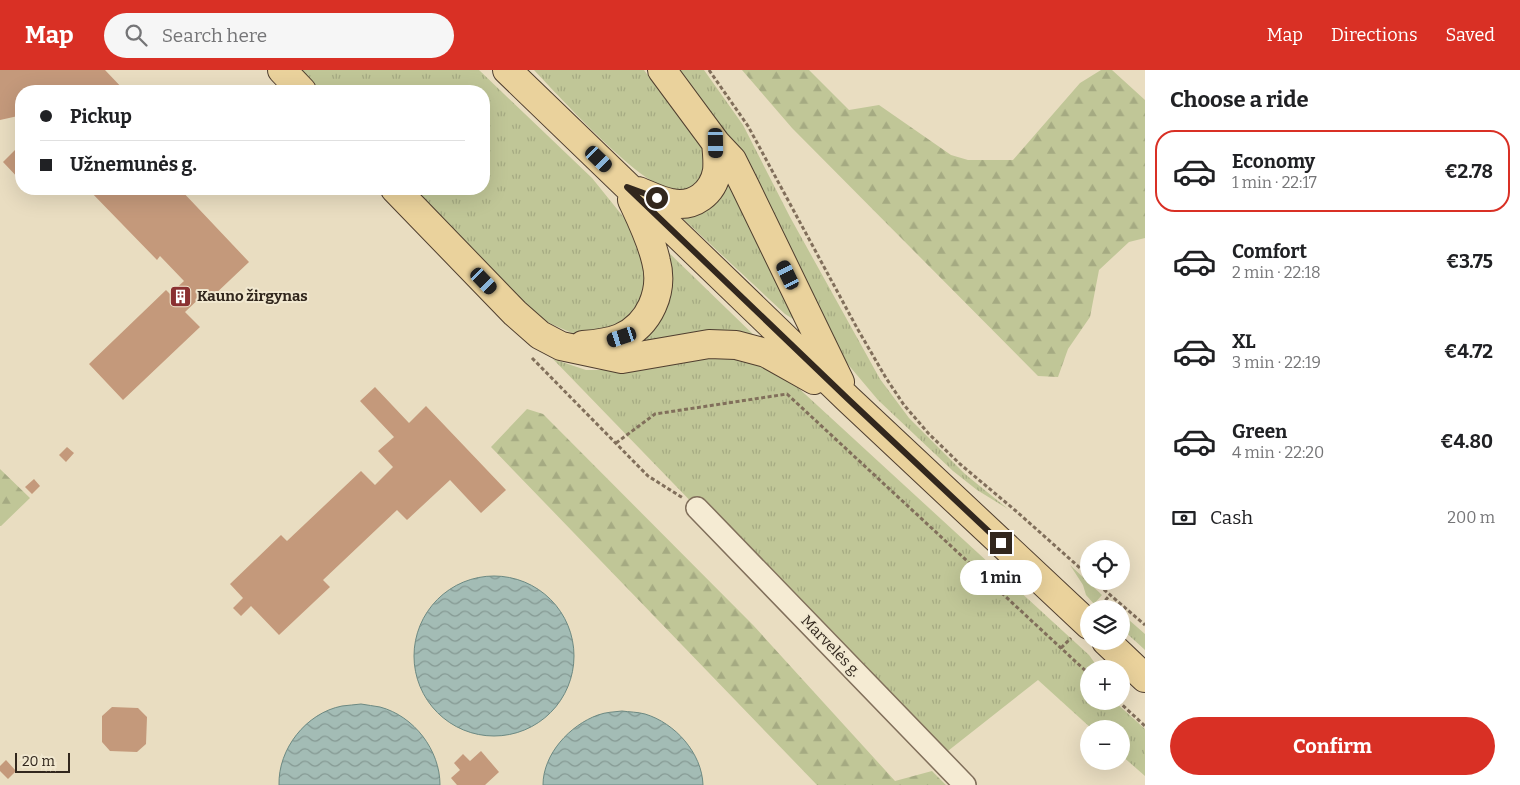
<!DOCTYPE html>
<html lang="en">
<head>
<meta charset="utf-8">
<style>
  :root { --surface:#fff; --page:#f6f6f6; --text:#202124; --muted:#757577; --line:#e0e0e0; --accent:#d93025 }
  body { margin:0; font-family:Bitter,serif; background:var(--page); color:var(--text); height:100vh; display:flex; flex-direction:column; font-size:19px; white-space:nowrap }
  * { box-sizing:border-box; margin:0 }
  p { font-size:16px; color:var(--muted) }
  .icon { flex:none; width:28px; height:28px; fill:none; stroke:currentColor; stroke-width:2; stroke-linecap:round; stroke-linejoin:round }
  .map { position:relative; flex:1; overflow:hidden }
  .drawer { display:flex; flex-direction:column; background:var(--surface); width:375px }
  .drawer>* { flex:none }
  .guide { position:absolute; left:15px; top:15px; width:475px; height:110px; border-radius:20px; box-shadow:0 5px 20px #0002; display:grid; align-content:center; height:110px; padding:0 25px; background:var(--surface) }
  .fabs { position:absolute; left:1080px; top:470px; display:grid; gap:10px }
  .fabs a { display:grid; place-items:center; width:50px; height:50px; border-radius:50%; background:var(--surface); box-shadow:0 5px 20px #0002; font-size:25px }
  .scale { position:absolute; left:15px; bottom:12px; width:55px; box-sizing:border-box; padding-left:5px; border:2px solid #32271d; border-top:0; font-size:14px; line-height:18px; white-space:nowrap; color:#32271d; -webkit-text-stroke:4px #f1e8d0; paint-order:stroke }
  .end { position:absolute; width:22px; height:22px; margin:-11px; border:6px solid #32271d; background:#fff; box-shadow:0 0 0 2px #fff }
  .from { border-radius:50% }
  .bubble { position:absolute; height:35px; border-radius:18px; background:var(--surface); box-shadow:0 5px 20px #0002; font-size:16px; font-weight:700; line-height:35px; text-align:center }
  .car { position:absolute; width:15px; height:30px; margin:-15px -8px; border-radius:6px; box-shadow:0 0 4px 1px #0007; background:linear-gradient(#222 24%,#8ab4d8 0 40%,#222 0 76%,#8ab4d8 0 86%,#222 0) }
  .guide b { display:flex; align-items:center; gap:18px; height:48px; font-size:19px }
  .guide b+b { border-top:1px solid var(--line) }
  .guide i { width:12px; height:12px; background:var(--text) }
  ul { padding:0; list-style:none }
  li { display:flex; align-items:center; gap:15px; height:82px; margin:0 10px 8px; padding:0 15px; border:2px solid transparent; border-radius:20px }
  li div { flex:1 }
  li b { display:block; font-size:19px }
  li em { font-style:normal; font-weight:700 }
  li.selected { border-color:var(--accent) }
  li>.icon { width:45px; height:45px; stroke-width:1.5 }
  h2 { padding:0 25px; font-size:22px; line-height:60px }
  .pay { display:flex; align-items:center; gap:12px; height:55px; padding:0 25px; font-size:19px }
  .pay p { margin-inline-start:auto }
  .primary-button { display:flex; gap:10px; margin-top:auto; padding:10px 25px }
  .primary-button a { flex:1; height:58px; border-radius:30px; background:var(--accent); color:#fff; font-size:20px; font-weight:700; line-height:58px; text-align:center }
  header { display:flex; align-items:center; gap:30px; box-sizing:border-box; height:70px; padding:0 25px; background:var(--accent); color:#fff }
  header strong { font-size:24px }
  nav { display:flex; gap:28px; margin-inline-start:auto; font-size:18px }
  .search { width:350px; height:45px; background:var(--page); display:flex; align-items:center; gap:12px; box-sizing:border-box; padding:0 18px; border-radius:28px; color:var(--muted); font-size:19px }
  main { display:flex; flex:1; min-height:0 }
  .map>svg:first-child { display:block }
</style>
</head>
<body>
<header>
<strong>Map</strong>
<div class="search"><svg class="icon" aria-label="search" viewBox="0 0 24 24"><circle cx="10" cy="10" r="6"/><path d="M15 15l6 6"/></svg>Search here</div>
<nav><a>Map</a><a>Directions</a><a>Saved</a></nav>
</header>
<main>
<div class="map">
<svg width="1145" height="715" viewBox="0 0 1145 715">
  <defs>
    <pattern id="grass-tufts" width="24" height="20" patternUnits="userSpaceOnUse" patternTransform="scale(1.25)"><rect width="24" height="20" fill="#c0c697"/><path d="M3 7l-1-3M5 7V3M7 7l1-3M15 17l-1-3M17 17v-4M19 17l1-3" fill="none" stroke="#a5aa82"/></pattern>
    <pattern id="forest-firs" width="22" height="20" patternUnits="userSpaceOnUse" patternTransform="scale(1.25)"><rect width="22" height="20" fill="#c0c697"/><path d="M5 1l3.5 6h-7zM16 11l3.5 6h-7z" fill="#a5aa82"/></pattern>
    <pattern id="water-waves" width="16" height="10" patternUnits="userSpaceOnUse" patternTransform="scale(1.25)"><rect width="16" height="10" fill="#a3bcb5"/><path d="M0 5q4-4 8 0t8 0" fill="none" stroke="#859993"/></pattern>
  </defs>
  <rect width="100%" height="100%" fill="#e9ddc1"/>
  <path fill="url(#grass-tufts)" d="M295,0h184l113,108 50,62 7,28 -5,31 -13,20 -39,16 -20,-2 -23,-10 -32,-24 -107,-110h74v-98h-169z
    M534,0h110l61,82 2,16c-8,10 -14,23 -29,24 -33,0 -119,-96 -144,-122z
    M679,0h25l39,55 47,92 90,162 29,39 56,56 43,35 -31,-19 -24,-19 -75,-71 -32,-38 -29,-46z
    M725,106l72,139 -4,4 -8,-5 -108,-101z
    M664,178l95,92 -139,9z
    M720,281l39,10 34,22 296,272 10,14h-10v32h25l31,28v47l-24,-21v-26h-29l-54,-49 -99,78 -386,-399 33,11h41z
    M1070,495l32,30 -8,9 -8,-9 -3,-10z
    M1121,543l24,21v16l-24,-22z"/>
  <path fill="url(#forest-firs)" d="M742,0h67l40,40 30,-5 72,50 17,5h45l67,-77 21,-13h11l33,30v138l-16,4 -30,28 -9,47 -22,32 -10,28 -20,-1 -246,-248z
    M527,339l16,5 210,211 142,156 37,-10 14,14h-129l-326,-338z
    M0,399l30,29 -29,28h-1z"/>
  <path fill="url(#water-waves)" stroke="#6c8982" d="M414 586a80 80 0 1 1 160 0a80 80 0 1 1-160 0Z
    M361,634c6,1 13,2 19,3 34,9 60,43 60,78h-161c-1,-36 27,-72 63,-79 6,-1 13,-1 19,-2z
    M622,641c7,1 16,1 23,3 30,9 57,39 58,71h-160c0,-31 27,-60 55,-70 8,-3 16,-3 24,-4z"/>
  <path fill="#c4997b" d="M0,0h105l20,21h-104v28l-3,-3 -18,4z
    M21,74v37l-18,-19z
    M88,119h92l69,73 -38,36 -5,-6 -21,20 15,15 -77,73 -34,-36 77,-74 4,4 14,-13 -24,-25 -3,4z
    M375,317l34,36 17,-17 80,84 -25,23 -31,-33 -43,40 -10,-10 -74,70 7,7 -51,48 -28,-29 -10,10 -8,-8 10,-10 -13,-14 51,-49 6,6 74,-70 14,14 18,-18 -15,-16 16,-14 -34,-36z
    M67,377l7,6 -8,9 -7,-7z
    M34,409l6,7 -8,8 -7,-7z
    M112,637l26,1 9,9 -1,27 -9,8 -27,-1 -8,-9v-26z
    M481,681l18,21 -14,13h-28l-6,-7 9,-8 -6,-7 9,-9 7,7z
    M6,690l10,11 -8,8 -8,-8v-5z"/>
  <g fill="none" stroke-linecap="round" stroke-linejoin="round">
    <defs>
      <path id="minor" d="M697,438l268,277"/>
      <path id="primary" d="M282,0l20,21
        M507,0l341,329 241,226
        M662,0l54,73 16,17 13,26 95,196
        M395,119l120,124 25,22 21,11 61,13 87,-15 27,1 30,8 48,27
        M638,121c11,4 22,10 33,12 23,5 42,-10 46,-32 1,-9 0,-19 -1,-28
        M583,275c13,-1 25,-2 37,-7 30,-13 44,-47 36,-77 -5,-22 -15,-42 -24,-61
        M1106,571l39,37"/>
    </defs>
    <use href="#minor" stroke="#816f5b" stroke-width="24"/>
    <use href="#primary" stroke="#4f3e2f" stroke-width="30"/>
    <path stroke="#816f5b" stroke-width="3" stroke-dasharray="4 2.5" stroke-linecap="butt" d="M709,0l39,56 109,202 29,50 18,27 25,29 31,30 56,47 73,65
      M532,288l116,118 35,22
      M616,373l39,-29 132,-20 302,280
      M1094,511l51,44
      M1101,535l9,-10
      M1061,578l10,-10
      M1118,631l27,25"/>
    <use href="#minor" stroke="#f5ebd3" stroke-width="21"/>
    <use href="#primary" stroke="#ead29c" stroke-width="28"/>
  </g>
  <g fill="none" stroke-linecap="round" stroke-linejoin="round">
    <path stroke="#32271d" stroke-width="6" d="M657,128l-30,-11 221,212 153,144"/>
  </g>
  <defs>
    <symbol id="building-square" viewBox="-11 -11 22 22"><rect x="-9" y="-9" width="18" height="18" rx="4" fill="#8a3031" stroke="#f1e8d0"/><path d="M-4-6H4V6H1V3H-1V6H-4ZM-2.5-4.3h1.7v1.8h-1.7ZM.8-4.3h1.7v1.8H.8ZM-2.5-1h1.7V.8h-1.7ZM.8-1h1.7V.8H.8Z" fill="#fff"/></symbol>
  </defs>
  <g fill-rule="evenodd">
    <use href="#building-square" x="168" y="214" width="25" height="25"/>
  </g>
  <g text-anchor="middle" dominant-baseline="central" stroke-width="4" stroke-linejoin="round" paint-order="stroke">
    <g font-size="15" font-weight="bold" fill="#32271d" stroke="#f1e8d0" text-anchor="start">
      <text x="197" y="226">Kauno žirgynas</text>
    </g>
    <g font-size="15" fill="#32271d" stroke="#f1e8d0">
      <text transform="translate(831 576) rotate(46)">Marvelės g.</text>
    </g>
  </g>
</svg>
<div class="fabs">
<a><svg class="icon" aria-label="locate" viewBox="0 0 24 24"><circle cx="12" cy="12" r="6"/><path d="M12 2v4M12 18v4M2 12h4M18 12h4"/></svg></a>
<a><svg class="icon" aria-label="layers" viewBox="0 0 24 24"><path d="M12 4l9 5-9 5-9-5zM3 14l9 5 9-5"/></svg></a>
<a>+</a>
<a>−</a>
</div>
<div class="scale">20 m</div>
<i class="end from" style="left:657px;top:128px"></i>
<i class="end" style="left:1001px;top:473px"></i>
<div class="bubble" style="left:960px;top:490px;width:82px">1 min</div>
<i class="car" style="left:716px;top:73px;rotate:179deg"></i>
<i class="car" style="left:599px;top:89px;rotate:134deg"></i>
<i class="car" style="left:788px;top:205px;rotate:334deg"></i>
<i class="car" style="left:484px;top:211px;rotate:136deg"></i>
<i class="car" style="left:622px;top:267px;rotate:252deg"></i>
<div class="guide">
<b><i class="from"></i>Pickup</b>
<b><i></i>Užnemunės g.</b>
</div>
</div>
<section class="drawer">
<h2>Choose a ride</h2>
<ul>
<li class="selected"><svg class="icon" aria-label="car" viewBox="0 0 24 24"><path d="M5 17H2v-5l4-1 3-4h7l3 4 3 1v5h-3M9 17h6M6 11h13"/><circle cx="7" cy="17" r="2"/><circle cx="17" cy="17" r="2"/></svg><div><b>Economy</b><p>1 min · 22:17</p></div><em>€2.78</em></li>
<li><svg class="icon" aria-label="car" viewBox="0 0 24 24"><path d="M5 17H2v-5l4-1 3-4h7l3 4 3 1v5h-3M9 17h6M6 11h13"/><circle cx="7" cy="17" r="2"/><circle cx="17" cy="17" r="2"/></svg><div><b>Comfort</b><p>2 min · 22:18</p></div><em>€3.75</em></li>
<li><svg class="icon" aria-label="car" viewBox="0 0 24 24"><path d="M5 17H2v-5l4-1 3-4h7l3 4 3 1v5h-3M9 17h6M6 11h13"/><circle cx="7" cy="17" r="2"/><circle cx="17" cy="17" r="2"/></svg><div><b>XL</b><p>3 min · 22:19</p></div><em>€4.72</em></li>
<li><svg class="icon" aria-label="car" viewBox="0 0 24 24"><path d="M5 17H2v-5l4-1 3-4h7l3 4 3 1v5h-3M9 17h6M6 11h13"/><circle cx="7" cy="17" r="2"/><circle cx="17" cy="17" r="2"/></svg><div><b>Green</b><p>4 min · 22:20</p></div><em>€4.80</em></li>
</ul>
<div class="pay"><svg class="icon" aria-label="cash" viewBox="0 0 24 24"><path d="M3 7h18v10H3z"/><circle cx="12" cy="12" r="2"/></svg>Cash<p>200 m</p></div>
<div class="primary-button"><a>Confirm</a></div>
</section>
</main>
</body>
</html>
